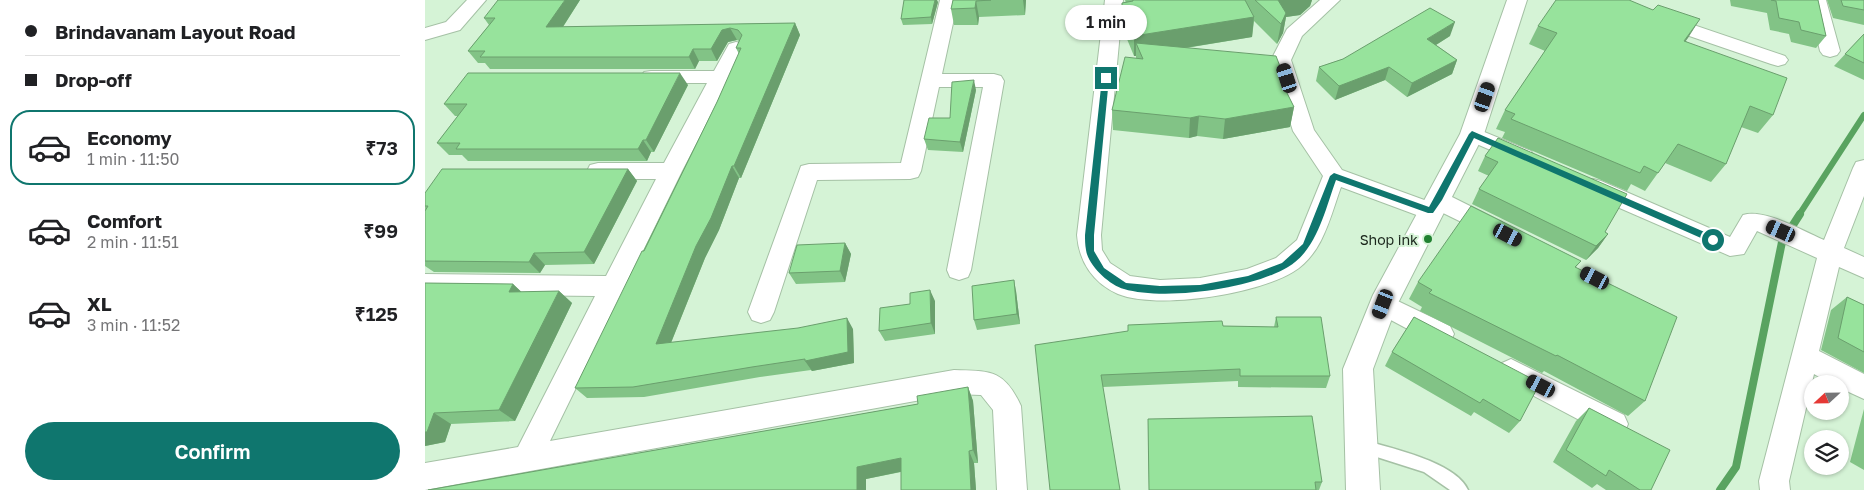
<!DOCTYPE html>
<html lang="en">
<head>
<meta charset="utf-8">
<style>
  :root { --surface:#fff; --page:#f6f6f6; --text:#202124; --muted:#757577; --line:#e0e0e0; --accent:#0f766e }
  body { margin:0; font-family:"Golos Text",sans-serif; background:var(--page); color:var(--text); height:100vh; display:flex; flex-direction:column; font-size:19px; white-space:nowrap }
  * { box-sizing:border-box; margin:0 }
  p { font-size:16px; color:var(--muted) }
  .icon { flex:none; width:28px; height:28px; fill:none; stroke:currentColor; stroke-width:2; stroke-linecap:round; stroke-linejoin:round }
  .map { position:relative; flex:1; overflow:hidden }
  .panel { display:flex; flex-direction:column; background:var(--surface); width:425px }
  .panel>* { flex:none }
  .banner { display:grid; align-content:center; height:110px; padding:0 25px; background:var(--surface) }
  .needle { width:32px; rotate:248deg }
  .tools { position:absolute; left:1379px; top:375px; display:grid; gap:10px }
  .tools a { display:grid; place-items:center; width:45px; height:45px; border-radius:50%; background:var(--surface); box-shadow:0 1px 4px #0004; font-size:25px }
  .end { position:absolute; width:22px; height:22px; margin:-11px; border:6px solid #0f766e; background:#fff; box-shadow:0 0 0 2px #fff }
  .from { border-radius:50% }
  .bubble { position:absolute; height:35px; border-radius:18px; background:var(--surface); box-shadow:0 1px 4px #0004; font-size:16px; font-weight:600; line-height:35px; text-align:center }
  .car { position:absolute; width:15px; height:30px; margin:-15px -8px; border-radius:6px; box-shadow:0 0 4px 1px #0007; background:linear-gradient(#222 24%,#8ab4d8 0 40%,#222 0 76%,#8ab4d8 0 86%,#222 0) }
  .banner b { display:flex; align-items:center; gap:18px; height:48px; font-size:19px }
  .banner b+b { border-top:1px solid var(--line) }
  .banner i { width:12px; height:12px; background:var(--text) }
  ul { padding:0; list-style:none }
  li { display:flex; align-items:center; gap:15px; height:75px; margin:0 10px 8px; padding:0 15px; border:2px solid transparent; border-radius:20px }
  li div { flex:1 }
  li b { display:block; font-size:19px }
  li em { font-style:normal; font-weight:600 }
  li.active { border-color:var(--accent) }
  li>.icon { width:45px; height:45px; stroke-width:1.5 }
  .primary-button { display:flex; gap:10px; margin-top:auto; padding:10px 25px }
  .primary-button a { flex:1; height:58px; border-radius:30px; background:var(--accent); color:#fff; font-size:20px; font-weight:600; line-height:58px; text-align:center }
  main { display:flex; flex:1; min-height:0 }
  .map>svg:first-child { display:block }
</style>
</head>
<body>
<main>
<section class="panel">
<div class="banner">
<b><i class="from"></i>Brindavanam Layout Road</b>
<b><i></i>Drop-off</b>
</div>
<ul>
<li class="active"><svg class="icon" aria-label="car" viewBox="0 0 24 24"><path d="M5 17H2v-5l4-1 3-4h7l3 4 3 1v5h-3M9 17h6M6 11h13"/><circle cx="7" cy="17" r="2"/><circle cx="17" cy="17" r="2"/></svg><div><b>Economy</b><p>1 min · 11:50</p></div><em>₹73</em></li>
<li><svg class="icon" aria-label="car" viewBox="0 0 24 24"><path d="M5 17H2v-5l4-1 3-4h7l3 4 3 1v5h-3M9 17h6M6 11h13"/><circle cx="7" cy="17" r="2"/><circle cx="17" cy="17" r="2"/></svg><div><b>Comfort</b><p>2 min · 11:51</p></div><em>₹99</em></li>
<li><svg class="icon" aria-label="car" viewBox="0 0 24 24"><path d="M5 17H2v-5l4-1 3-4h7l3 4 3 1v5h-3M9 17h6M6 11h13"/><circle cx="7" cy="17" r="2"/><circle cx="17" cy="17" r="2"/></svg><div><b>XL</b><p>3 min · 11:52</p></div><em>₹125</em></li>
</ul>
<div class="primary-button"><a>Confirm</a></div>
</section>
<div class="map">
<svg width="1439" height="490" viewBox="0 0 1439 490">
  <rect width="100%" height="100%" fill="#d5f3d6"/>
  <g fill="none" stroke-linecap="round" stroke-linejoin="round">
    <path stroke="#59a360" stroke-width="6" d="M1374,215l65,-100"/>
    <path stroke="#59a360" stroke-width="8" d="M1295,490l16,-23 46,-225 18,-28"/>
    <defs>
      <path id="service" d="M938,440c27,8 93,22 105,50h-18l-26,-18 -66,-21 -2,-5 2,-5z"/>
      <path id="minor" d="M42,0h19l-26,30 -35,10v-12l21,-6z
        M515,0h18l-16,74h52l7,2 3,5 -33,189 -3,7 -9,3 -9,-3 -3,-7 36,-183h-44l-18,84 -3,6 -8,2 -93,1 -43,132 -4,8 -9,3 -9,-3 -4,-8 53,-146 8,-2 92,-1z
        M680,0h18l-22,235 1,15 8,13 20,13 30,4 40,-2 47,-9 29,-11 21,-18 26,-64 -30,-45 -22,-71 16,-31 33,-29h20l-38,36 -11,24 23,70 28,40 85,31 3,-7 8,-3 8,3 56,28 4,6 -4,6 -8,3 -8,-3 -45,-22 -3,5 -8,3 -89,-33c-11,30 -18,67 -48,85 -36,22 -135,38 -175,22 -25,-11 -39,-32 -41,-59z
        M1168,0h27l165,56 3,4 -3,4 -7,2 -7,-2 -175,-60z
        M1383,0h18l14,51 -3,4 -7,2 -7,-2 -3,-4z
        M311,42l7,2 3,4 -64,123 -132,270 404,-71c36,1 50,-1 67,36l6,84h-30l-4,-80 -12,-15 -27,-1 -529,96v-27l93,-16 77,-151 -170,-2v-20l181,2 50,-97h-58l-8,-2 -3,-6 3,-6 8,-2h66l43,-80h-56l-7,-1 -3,-5 3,-5 7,-1h63l15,-27z
        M1047,127l59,24 3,5 -3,5 -8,3 -58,-25 -4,-5 4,-5z
        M1439,160v36l-20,52 20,9v21l-25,-11 -20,84 45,23v25l-24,-11v-4h-9l-17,-10 -25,107 1,9h-30l-1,-9 58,-223 -60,-27 -13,23 -14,2 -145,-63 -3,-6 3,-6 8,-2 8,2 129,56 13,-22c21,-7 60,16 81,25l29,-72 3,-6z
        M958,294l67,32 4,8 -4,8 -9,3 -9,-3 -58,-31 -4,-7 4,-7z
        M1086,359l113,56 4,9 -4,9 -10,4 -10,-4 -102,-54 -4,-8 4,-8z"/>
      <path id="tertiary" d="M1082,0h20l-43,134 -87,171 -24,64 7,121h-34l-3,-121 30,-74 87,-161z"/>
    </defs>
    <use href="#service" stroke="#a5c1a5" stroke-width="3"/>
    <use href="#minor" stroke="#a5c1a5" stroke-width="2"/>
    <use href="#tertiary" stroke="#a5c1a5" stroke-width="2"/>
    <use href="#service" fill="#fff" fill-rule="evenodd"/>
    <use href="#minor" fill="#fff" fill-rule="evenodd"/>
    <use href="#tertiary" fill="#fff" fill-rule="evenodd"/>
  </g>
  <path fill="#82c386" d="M155,0l-17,27 232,-4 5,12 -59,143h-2l-20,52 -14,28 -34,85 182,-14 1,34 -42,8 -1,-1 -51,7 -116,20 -57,1 -12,-10 142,-286 22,-48 -3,-6 3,-7 -2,-1 -9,2 -11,19h-18l-4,8h-205l-5,-6h-7l-10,-12 21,-26 -5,-7z
    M528,0h73l-1,15 -46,2 -1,8h-24l-3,-16z
    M700,0h187l-2,6 -10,9 -14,2 -3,16 -6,11 -23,-23 -2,16 -66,11 94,31 14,28 -4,20 -67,12 -26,-3 -8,2 -76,-8 -1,-20 24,-52v-2h-2l-12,-29v-20l4,-4z
    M1305,0h88l8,36 -10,12 -25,-6 -2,-8 -19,-4 -3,-17 -36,-7z
    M1402,0h37v25l-31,-7z
    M513,2l-6,22 -29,1 -2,-6z
    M1113,26l148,15 87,74 -15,18 -17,-6 -15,37 -15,18 -46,-19 -20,28 -14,-7 -4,7 -125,-53 3,-6 -9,-3 9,-19 40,-59 -16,-7z
    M1439,34v46l-30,-14z
    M1025,36l-14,9 21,15 -5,14 -45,23 -22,-17 -50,20 -19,-19 3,-14 24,-8z
    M263,85l-34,67h-3l-4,9h-179l-6,-6h-13l-12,-12 21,-27h-3l-11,-12z
    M551,90l-13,62 -35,-2 -4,-11 26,-21z
    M1073,138l107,94 3,2 -10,14 -12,12 -114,-56 7,-15 10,-13 -11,-5 7,-15z
    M203,169l9,12 -43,83 -49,1 -5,8 -106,-1 -9,-6v-73z
    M420,243l6,11 -6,28 -49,2 -7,-11z
    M1156,261l-5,6 69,134 -17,15 -84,-45 -2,2 -122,-62 2,-4 -13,-8 9,-17z
    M0,283l88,1 8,8 38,-1 13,12 -57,118 -64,3 -6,18 -20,4z
    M591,291l4,33 -43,6 -3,-10z
    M1422,297l17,8v68l-43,-23 10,-40z
    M510,301v33l-50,7 -6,-10z
    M851,317l54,59 -4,12 -88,-1v-6l-135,6 -68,-42 188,-19 51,1z
    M989,317l106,104 -11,12 -35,-21 -3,4 -86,-50 7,-14z
    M543,387l5,14 5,62h-4l2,27h-75v-18l-35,7v11h-438l490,-86z
    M1164,408l62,82h-45l-9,-6 -5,4 -39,-26 23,-41z
    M1439,409v61l-14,-8z
    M723,419l174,63 -3,8h-170z"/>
  <path fill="#6a9f6d" d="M140,0h15l-25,39 -9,-12z
    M510,0h2l1,2 -6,22 -1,-7z
    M598,0h3l-1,15z
    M853,0h34l-2,6 -10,9 -14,2 -3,16 -6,11 4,-20 3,-7 -9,2z
    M551,1l3,16 -1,8 -3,-17z
    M829,17l-2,20 -111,18 -5,-12v13h-2v-20z
    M1275,19l-12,19 -16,21 12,-18z
    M1030,22l-5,14 -27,17 4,-14z
    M370,23l5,12 -59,143 -7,-12z
    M305,28l7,12 -9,2 -11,19 -6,-12 11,-19z
    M268,49l6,12 -4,8 -6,-12z
    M1032,60l-5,14 -45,23 5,-14z
    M964,67l-4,13 -50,20 4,-14z
    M255,73l8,12 -34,67 -8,-12z
    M549,80l2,10 -13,62 -3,-10z
    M869,107l-4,20 -67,12 2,-20z
    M774,116l-2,20 -8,2 1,-20z
    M218,140l8,12 -4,9 -9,-12z
    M307,166l7,12 -20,52 -14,28 -39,97 -10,-11 40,-98z
    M203,169l9,12 -43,83 -10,-12z
    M1183,234l-10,14 -12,12 10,-14z
    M420,243l6,11 -6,28 -5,-11z
    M109,253l11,12 -5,8 -11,-11z
    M589,280l2,11 4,33 -3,-10z
    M88,284l14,13 -18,-5z
    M505,290l5,11v33l-4,-11z
    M134,291l13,12 -57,118 -16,-11z
    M422,318l6,11 1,34 -42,8 -7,-10z
    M543,387l5,14 5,62 -5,-13z
    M9,413l17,11 -6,18 -20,4v-14z
    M544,451l5,12 2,27h-5z
    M476,458l8,12 -43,9v11h-9v-23z"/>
  <path fill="#97e39c" stroke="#6a9f6d" d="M73,0h67l-19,27 249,-4 -61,143h-2l-21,52 -15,28 -40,98 142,-16 49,-10 1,34 -43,9v-2l-53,8 -119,20 -58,1 67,-137h2l73,-149 24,-54h-5l6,-13 -4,-5 -8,-2 -8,2 -11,19h-18l-4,8h-209l5,-6h-17l27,-33h-11z
    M479,0h31l-4,17 -30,2z
    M528,0h38l-15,1 -1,7 -24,1z
    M708,0h112l9,17 -120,19 -12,-29v-4l11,-2z
    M830,0h23l8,13 -5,11z
    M1131,0h73l24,10 5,-5 42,14 -16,22 103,37 -14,37 -23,-9 -24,58 -48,-20 -20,29 -14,-7 -4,7 -129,-54 4,-5 -10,-4 52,-77 -19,-7z
    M1346,0h47l8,36 -25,-6 -2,-8 -20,-4 -3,-17z
    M1416,0h23v10l-21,-4z
    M1005,8l25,14 -28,17 30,21 -45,23 -23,-16 -50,19 -20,-19 24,-8z
    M1439,34v29l-19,-9z
    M711,43l140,13 5,13 -1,10 14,28 -69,12 -26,-3 -9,2 -78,-8 13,-53 18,2z
    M43,73h212l-34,67h-3l-5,9h-182l4,-6h-23l30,-39h-23z
    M549,80l-14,62 -36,-3 5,-21h21l2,-36z
    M1073,138l129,56 -22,38 3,2 -12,12 -117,-57 19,-27 -13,-6z
    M17,169h186l-44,83 -50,1 -5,9 -104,-1v-50l3,-5h-3v-13z
    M1046,206l110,55 -6,6 102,50 -32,84 -88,-46 -1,1 -127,-63 3,-3 -14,-8z
    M420,243l-5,28 -51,2 8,-28z
    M589,280l3,34 -43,6 -2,-34z
    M0,283l88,1 -4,8 50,-1 -60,119 -65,3 -7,19h-2z
    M505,290l1,33 -52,8 1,-23 30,-4v-11z
    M1422,297l17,8v47l-26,-14z
    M851,317h45l9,59h-90v-7l-139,6 19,115h-70l-15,-145 93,-14v-6l94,-4 1,5 55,1z
    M989,317l126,66 -20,38 -37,-22 -3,4 -88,-51z
    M543,387l5,63 -4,1 2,39h-70v-32l-44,9v23h-429l490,-86 -1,-8z
    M1164,408l81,42 -19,40h-11l-31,-20 -3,6 -40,-26z
    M887,416l10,66h-7l1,8h-167l-1,-71z"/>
  <path fill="#0f766e" d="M681,76l3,2 -15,157v16l10,17 22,15 34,3 40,-1 48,-9 34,-13 21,-19 27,-68 4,-3 95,34 40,-73 3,-3 244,106 1,3 -1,2h-6l-236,-104 -32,62 -9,13h-5l-92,-33c-11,30 -19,70 -48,87 -36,22 -124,34 -164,22 -15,-4 -36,-24 -38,-39 -1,-5 -1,-11 -1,-15l17,-157z"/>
  <circle fill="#228132" stroke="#d5f3d6" stroke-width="2" cx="1003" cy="239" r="5"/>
  <g text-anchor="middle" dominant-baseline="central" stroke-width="4" stroke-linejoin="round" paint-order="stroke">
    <g font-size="14" fill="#1a251b" stroke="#d5f3d6" text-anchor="end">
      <text x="993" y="239">Shop ink</text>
    </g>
  </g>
</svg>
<div class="tools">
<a><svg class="needle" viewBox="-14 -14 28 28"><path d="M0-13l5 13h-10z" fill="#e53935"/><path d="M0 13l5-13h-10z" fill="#757577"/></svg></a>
<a><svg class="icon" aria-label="layers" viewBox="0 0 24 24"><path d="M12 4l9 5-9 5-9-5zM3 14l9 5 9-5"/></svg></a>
</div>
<i class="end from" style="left:1288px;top:240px"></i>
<i class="end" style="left:681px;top:78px"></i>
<div class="bubble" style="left:640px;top:5px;width:82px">1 min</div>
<i class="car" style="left:862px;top:78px;rotate:342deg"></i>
<i class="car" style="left:1060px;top:97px;rotate:19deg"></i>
<i class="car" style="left:1356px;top:231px;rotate:294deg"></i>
<i class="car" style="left:1083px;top:235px;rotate:117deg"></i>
<i class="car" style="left:1170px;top:278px;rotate:297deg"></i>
<i class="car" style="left:958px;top:304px;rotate:201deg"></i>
<i class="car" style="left:1116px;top:386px;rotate:297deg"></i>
</div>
</main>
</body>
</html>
